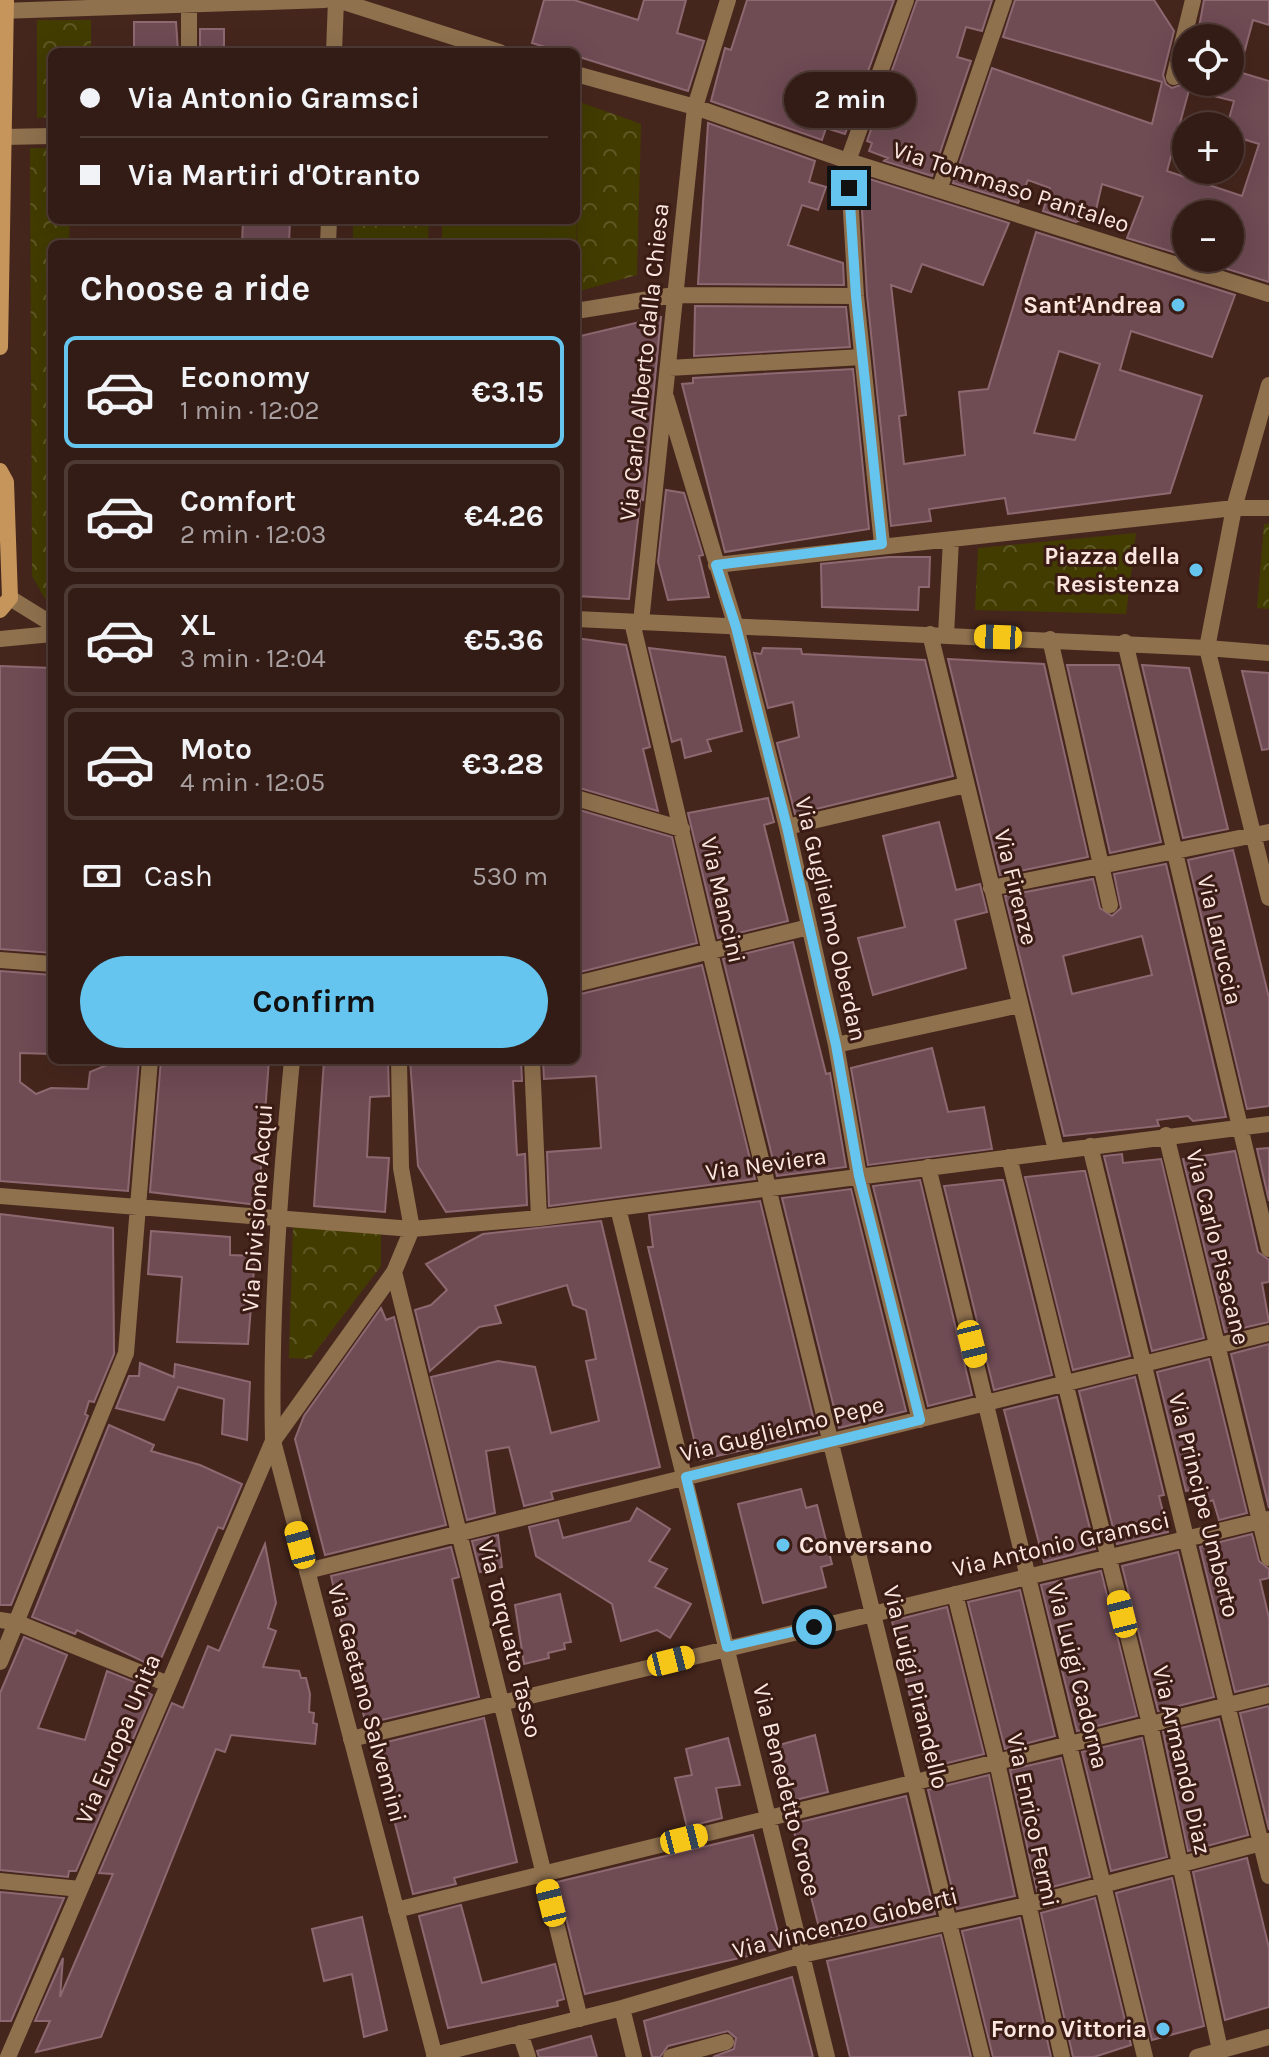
<!DOCTYPE html>
<html lang="en">
<head>
<meta charset="utf-8">
<style>
  :root { --surface:#341c16; --page:#3c251f; --text:#f1f3f6; --muted:#a9a1a1; --line:#4e3a35; --accent:#65c5ee }
  body { margin:0; font-family:Karla,sans-serif; background:var(--page); color:var(--text); height:100vh; display:flex; flex-direction:column; font-size:30px; white-space:nowrap }
  * { box-sizing:border-box; margin:0 }
  p { font-size:26px; color:var(--muted) }
  .icon { flex:none; width:44px; height:44px; fill:none; stroke:currentColor; stroke-width:2; stroke-linecap:round; stroke-linejoin:round }
  .map { position:relative; flex:1; overflow:hidden }
  .details { position:absolute; left:48px; top:240px; width:532px; height:824px; display:flex; flex-direction:column; background:var(--surface); border-radius:12px; box-shadow:0 8px 32px #0002,0 0 0 2px var(--line) }
  .details>* { flex:none }
  .guide { position:absolute; left:48px; top:48px; width:532px; height:176px; border-radius:12px; box-shadow:0 8px 32px #0002,0 0 0 2px var(--line); display:grid; align-content:center; height:176px; padding:0 32px; background:var(--surface) }
  .fabs { position:absolute; left:1172px; top:24px; display:grid; gap:16px }
  .fabs a { display:grid; place-items:center; width:72px; height:72px; border-radius:50%; background:var(--surface); box-shadow:0 8px 32px #0002,0 0 0 2px var(--line); font-size:40px }
  .end { position:absolute; width:36px; height:36px; margin:-18px; border:10px solid #65c5ee; background:#111; box-shadow:0 0 0 4px #111 }
  .from { border-radius:50% }
  .bubble { position:absolute; height:56px; border-radius:28px; background:var(--surface); box-shadow:0 8px 32px #0002,0 0 0 2px var(--line); font-size:26px; font-weight:700; line-height:56px; text-align:center }
  .car { position:absolute; width:24px; height:48px; margin:-24px -12px; border-radius:10px; box-shadow:0 0 6px 2px #0007; background:linear-gradient(#f5c518 24%,#345 0 40%,#f5c518 0 76%,#345 0 86%,#f5c518 0) }
  .guide b { display:flex; align-items:center; gap:28px; height:76px; font-size:30px }
  .guide b+b { border-top:2px solid var(--line) }
  .guide i { width:20px; height:20px; background:var(--text) }
  ul { padding:0; list-style:none }
  li { display:flex; align-items:center; gap:24px; height:112px; margin:0 16px 12px; padding:0 16px; border:4px solid var(--line); border-radius:12px }
  li div { flex:1 }
  li b { display:block; font-size:30px }
  li em { font-style:normal; font-weight:700 }
  li.selected { border-color:var(--accent) }
  li>.icon { width:72px; height:72px; stroke-width:1.5 }
  h2 { padding:0 32px; font-size:36px; line-height:96px }
  .pay { display:flex; align-items:center; gap:20px; height:88px; padding:0 32px; font-size:30px }
  .pay p { margin-inline-start:auto }
  .primary-button { display:flex; gap:16px; margin-top:auto; padding:16px 32px }
  .primary-button a { flex:1; height:92px; border-radius:48px; background:var(--accent); color:#111; font-size:32px; font-weight:700; line-height:92px; text-align:center }
  .map>svg:first-child { display:block }
</style>
</head>
<body>
<div class="map">
<svg width="1269" height="2057" viewBox="0 0 1269 2057">
  <defs>
    <pattern id="park-crowns" width="20" height="18" patternUnits="userSpaceOnUse" patternTransform="scale(2)"><rect width="20" height="18" fill="#423c00"/><path d="M2 6a3 3 0 1 1 6 0M12 15a3 3 0 1 1 6 0" fill="none" stroke="#5e5825"/></pattern>
  </defs>
  <rect width="100%" height="100%" fill="#45261d"/>
  <path fill="url(#park-crowns)" d="M37,20h54v32h-39v65l-15,1z
    M580,102l61,22 -4,151 -61,17z
    M30,148h22v72h18l-1,24h-17v358l-7,-3 -13,-23z
    M353,220h76l-1,24h-75z
    M1264,524h5v85l-12,-1z
    M1136,533l-10,81 -151,-4 3,-62z
    M293,1227l88,7v32l-71,93 -21,-1z"/>
  <path fill="#423c00" d="M576,121h4l-4,128v-5h-134v-24h134z"/>
  <path fill="#6f4b54" stroke="#8e6871" stroke-width="2" fill-rule="evenodd" d="M544,0h30l64,20 6,-20h42l-9,33 27,8 -16,50 -112,-35v-4h-14l-30,-9z
    M747,0h147l-49,134 -19,-6 -4,12 -111,-39 14,-53 6,2z
    M917,0h75l-10,31 -16,-4 -9,30 14,4 -39,115 -48,-15 4,-3 -19,-7 3,-8 -5,-2z
    M1015,0h139l20,31 -11,44 3,9 6,4 9,-3 5,-11v8h44v-44h-33l7,-38h65v25l-16,-5 -14,52 30,9v201l-77,-24h38v-44h-44v42l-59,-18 16,-41 -41,-13 -7,30 -19,8 -33,-11 7,-23 -22,-8 -10,23 -65,-20 39,-115 160,56 10,-42 -159,-45zM1189,90l45,11 -7,25h3v9l29,9 -17,52 -75,-25z
    M134,22h42l2,29 -44,1z
    M200,29h24v22h-24z
    M708,123l107,38 -6,21 17,5 -8,23 -16,-5 -14,40 55,18 1,22 -146,-1z
    M860,176l149,47 -26,62 -61,-21 -11,28 -20,-7 15,130 -7,1 5,48 61,-9 -6,-63 29,-3 48,-157 199,63 -23,62 -81,-26 -11,39 82,26 -32,97 -162,21 -3,-16 -76,11 2,12 -40,5 -24,-231zM1059,351l41,13 -25,76 -41,-7z
    M243,220h47l-1,24h-47z
    M695,306l151,1 4,40 -156,9z
    M661,317l-18,184 -2,-8 -12,106 -53,-3v-259z
    M853,369l16,160 -144,23 -43,-168 11,-1v-5z
    M666,490l18,3 19,62 -4,1 10,41 -41,3 -10,-38z
    M889,557h41l-1,30h-10l-1,23 -96,-3 -1,-43z
    M576,638l50,7 24,102 -7,2 15,62 -82,-24z
    M649,648l76,9 17,74 -35,9 4,11 -26,7 -4,-19 -9,3z
    M763,648l38,1 1,5 123,6 28,116 -158,38 -18,-71 22,-6 -6,-35 -25,6 -14,-55 7,1z
    M948,659l96,5 44,193 -88,18z
    M1067,665h52l42,177 -51,11z
    M1142,665l47,3 39,161 -45,9z
    M0,666l52,2v285l-52,-4z
    M1242,671l27,2v76l-7,1z
    M768,798l6,24 -10,3 24,96 -70,17 -30,-125z
    M576,809l96,28 25,106 -121,30z
    M939,822l17,68 24,-6 7,28 -32,8 11,48 -93,27 -15,-57 47,-11 -22,-91z
    M1233,850l36,148v108l-22,3 -59,-249z
    M1166,864l60,253 -33,4 -5,-5 -31,4 2,6 -95,10 -59,-240 88,-17 7,29 12,8 9,-8 -7,-34zM1142,936l10,39 -80,19 -9,-38z
    M793,942l33,132 4,-1 16,94 -69,9 -54,-217z
    M702,965l53,214 -206,27 -2,-54 54,-4 -5,-72 -52,3 -1,-19h33v-65z
    M0,971l52,4v79l-32,-1v29l16,12 15,-6 37,1 2,-17 29,-12h20l-11,131 -128,-10z
    M932,1048l16,64 36,-5 8,42 -124,16 -17,-97z
    M161,1060h108l-11,145 -108,-13z
    M324,1060h64l1,36 -19,1 -3,60 22,1 -4,54 -71,-6z
    M410,1060h111l1,21h-9l4,74 8,-1 2,51 -81,7 -28,-46z
    M1269,1148v53l-12,-52z
    M1235,1151l23,101 11,8v22l-7,1 7,39 -44,10 -42,-173z
    M1122,1154l1,9 38,-4 43,179 -52,13 -48,-195z
    M1082,1171h3l45,185 -57,14 -48,-193z
    M920,1180l52,215 -44,11 -55,-220z
    M999,1180h4l49,195 -58,15 -50,-204z
    M851,1189l55,222 -67,17 -57,-230z
    M760,1201l57,232 -118,27 -51,-213h5l-4,-32z
    M0,1214l113,14 1,126 -20,48 -5,-1 -4,13 3,2 -77,189h-11z
    M601,1221l59,246 -109,25 2,7 -29,7 -15,-59 -23,4 9,62 -28,7 -36,-143 67,-16 37,6 16,66 48,-12 -13,-60 10,-2 -10,-49 -13,-5 -6,-20 -72,21 6,17 -22,4 -49,44 -15,-61 16,-5 16,-15 -21,-26 57,-30z
    M151,1231l79,6v18l25,1 -7,88 -71,-2 5,-65 -34,-3z
    M381,1308l5,12 8,-3 52,208 -121,30 -30,-116 9,-23z
    M1269,1344v164l-38,-154z
    M1209,1359l38,154 -28,7 -6,-20 -6,2 -5,-15 -16,4 -29,-119z
    M140,1363l34,14 1,-13 75,18 -3,58 -25,-6 2,-35 -46,-12 -14,33 -48,-12 13,-32h10z
    M1135,1377l29,118 -5,1 9,36 -51,12 -38,-153z
    M1057,1397l38,152 -51,13 -40,-152z
    M109,1425l45,20 -3,6 49,14 42,19 -19,45 -5,-2 -61,141 -80,-38 -2,4 -43,-17z
    M801,1489l5,19 11,-3 15,59 -11,3 5,20 -63,16 -25,-99z
    M637,1508l33,21 -21,32 18,8 -12,18 36,17 -21,34 -13,-8 -36,11 -9,-37 -76,-48 -7,-29 29,-7 5,18 67,-17z
    M1252,1534l7,27 10,8v9l-9,2 9,38v66l-34,8 -35,-145z
    M498,1535l4,32 -22,5 -8,-31z
    M265,1544l11,59 -8,25 8,3 -13,36 36,4 2,7h5l4,16 -1,18 5,1 -1,10 4,1 -2,20 -84,-9 -6,17 -9,-3 -115,288 -65,15 14,-31h-15l28,-63 -3,39 53,-123 -14,-1 73,-170 11,5 25,-62 11,5z
    M451,1547l8,30 -7,2 27,118 -110,26 -4,-2 -34,-145z
    M1178,1552l36,145 -56,14 -36,-145z
    M1101,1571l36,145 -60,15 -36,-146z
    M1020,1590l35,146 -50,13 -37,-147z
    M560,1594l11,48 -7,1 1,6 -17,4 1,5 -25,6 -9,-59z
    M947,1607l37,147 -57,14 -35,-147z
    M24,1637l43,18 -29,73 47,12 22,-69 42,17 -2,4 5,3 -76,176h-7l-1,6 -68,-7v-177z
    M1269,1706v124l-29,-117z
    M484,1718l33,144 -63,16 2,6 -43,10 -38,-149z
    M1219,1719l29,116 -60,16 -25,-119z
    M815,1735l13,57 -41,10 -15,-55z
    M728,1738l12,47 -24,3 6,30 -35,9 -12,-49 17,-3 -6,-26z
    M1142,1738l25,119 -56,14 -29,-119z
    M1061,1758l29,119 -53,14 -27,-121z
    M989,1775l26,121 -58,13 -29,-119z
    M906,1796l29,118 -113,25 -30,-115z
    M753,1835l29,113 -197,46 -28,-112z
    M1247,1858l22,90v59l-44,13 -32,-148z
    M1172,1878l32,148 -52,14 -36,-147z
    M0,1892l64,6 -53,123h-11z
    M1095,1898l36,147 -37,12h-21l-32,-144z
    M461,1905l21,78 73,-19 9,35 -7,2 1,5 -110,22 -29,-112z
    M362,1917l25,113 -23,7 -12,-63 -28,7 -12,-52z
    M1020,1918l31,139h-58l-31,-126z
    M941,1935l30,122h-121l-23,-96z
    M792,1977l21,80h-100l21,-8 2,-11 -8,-7 -60,15 -8,11h-8l-8,-36z
    M591,2036l6,21h-58l-2,-6z"/>
  <g fill="none" stroke-linecap="round" stroke-linejoin="round">
    <path stroke="#8f714e" stroke-width="16" d="M337,0l163,52
      M189,6v46
      M0,11l325,-11
      M334,52l2,-52
      M576,74l119,33 153,54 421,133
      M1174,77l19,-77
      M4,137l48,-1
      M939,190l65,-190
      M328,244l1,-24
      M576,311l98,-16 182,1
      M669,368l193,-11
      M666,397l70,230 51,200 49,218 23,131 61,244
      M882,544l-26,-248 -8,-135 58,-161
      M716,565l518,-57 35,-123
      M632,622l78,330 272,1105
      M641,622l54,-515 33,-107
      M930,634l126,516
      M946,635l5,-95
      M1050,639l60,266
      M1125,642l144,607
      M1269,653l-62,-5 62,250
      M576,798l106,31
      M787,827l179,-42
      M991,888l278,-56
      M0,960l52,4
      M576,984l233,-57
      M836,1045l184,-40
      M399,1060l2,108 11,61
      M532,1060l7,158
      M1166,1135l103,423
      M1090,1146l179,730
      M1009,1157l141,567 70,326
      M928,1167l217,890
      M0,1196l412,33 127,-11 730,-94
      M618,1208l209,849
      M394,1272l186,747
      M307,1571l962,-238
      M955,1594l42,168 65,295
      M0,1620l18,3 150,61
      M0,1662l126,-309 24,-293
      M351,1739l918,-220
      M0,1881l80,8
      M396,1910l873,-215
      M622,2008l12,49
      M520,2033l8,24
      M434,2055l188,-47 180,-53 225,-50 242,-64
      M8,2057l265,-616 121,-169 18,-43
      M671,2057l55,-15"/>
    <path stroke="#8f714e" stroke-width="16" d="M10,598l42,26
      M576,619l631,29 27,-140h35
      M0,639l52,-5
      M292,1060c-12,127 -22,253 -19,381l162,616
      M1197,2057l72,-20"/>
    <path stroke="#c5955b" stroke-width="16" d="M0,347l6,-347
      M0,471l6,11 4,116 -10,12"/>
  </g>
  <g fill="none" stroke-linecap="round" stroke-linejoin="round">
    <path stroke="#65c5ee" stroke-width="10" d="M814,1627l-87,20 -41,-170 234,-57 -61,-244 -23,-131 -49,-218 -51,-200 -20,-62 166,-21 -26,-248 -7,-108"/>
  </g>
  <g fill="#65c5ee" stroke="#3a1c14" stroke-width="3">
    <circle cx="1178" cy="305" r="8"/>
    <circle cx="1196" cy="570" r="8"/>
    <circle cx="783" cy="1545" r="8"/>
    <circle cx="1163" cy="2029" r="8"/>
  </g>
  <g text-anchor="middle" dominant-baseline="central" stroke-width="6" stroke-linejoin="round" paint-order="stroke">
    <g font-size="24" fill="#fce6e0" stroke="#3a1c14">
      <text transform="translate(1011 187) rotate(18)">Via Tommaso Pantaleo</text>
      <text transform="translate(644 362) rotate(-84)">Via Carlo Alberto dalla Chiesa</text>
      <text transform="translate(1016 887) rotate(76)">Via Firenze</text>
      <text transform="translate(723 900) rotate(77)">Via Mancini</text>
      <text transform="translate(831 919) rotate(77)">Via Guglielmo Oberdan</text>
      <text transform="translate(1220 940) rotate(77)">Via Laruccia</text>
      <text transform="translate(766 1164) rotate(-8)">Via Neviera</text>
      <text transform="translate(257 1208) rotate(-86)">Via Divisione Acqui</text>
      <text transform="translate(1218 1247) rotate(76)">Via Carlo Pisacane</text>
      <text transform="translate(782 1429) rotate(-14)">Via Guglielmo Pepe</text>
      <text transform="translate(1204 1505) rotate(76)">Via Principe Umberto</text>
      <text transform="translate(1061 1544) rotate(-13)">Via Antonio Gramsci</text>
      <text transform="translate(510 1639) rotate(76)">Via Torquato Tasso</text>
      <text transform="translate(1078 1676) rotate(76)">Via Luigi Cadorna</text>
      <text transform="translate(916 1687) rotate(76)">Via Luigi Pirandello</text>
      <text transform="translate(367 1703) rotate(75)">Via Gaetano Salvemini</text>
      <text transform="translate(118 1739) rotate(-67)">Via Europa Unita</text>
      <text transform="translate(1182 1760) rotate(77)">Via Armando Diaz</text>
      <text transform="translate(787 1790) rotate(76)">Via Benedetto Croce</text>
      <text transform="translate(1033 1820) rotate(78)">Via Enrico Fermi</text>
      <text transform="translate(845 1923) rotate(-14)">Via Vincenzo Gioberti</text>
    </g>
    <g font-size="24" font-weight="bold" fill="#fce6e0" stroke="#3a1c14" text-anchor="end">
      <text x="1162" y="305">Sant'Andrea</text>
      <text x="1180" y="556">Piazza della<tspan x="1180" dy="28">Resistenza</tspan></text>
      <text x="799" y="1545" text-anchor="start">Conversano</text>
      <text x="1147" y="2029">Forno Vittoria</text>
    </g>
  </g>
</svg>
<div class="fabs">
<a><svg class="icon" aria-label="locate" viewBox="0 0 24 24"><circle cx="12" cy="12" r="6"/><path d="M12 2v4M12 18v4M2 12h4M18 12h4"/></svg></a>
<a>+</a>
<a>−</a>
</div>
<i class="end from" style="left:814px;top:1627px"></i>
<i class="end" style="left:849px;top:188px"></i>
<div class="bubble" style="left:784px;top:72px;width:132px">2 min</div>
<i class="car" style="left:998px;top:637px;rotate:272deg"></i>
<i class="car" style="left:972px;top:1344px;rotate:166deg"></i>
<i class="car" style="left:300px;top:1545px;rotate:345deg"></i>
<i class="car" style="left:1122px;top:1614px;rotate:346deg"></i>
<i class="car" style="left:671px;top:1661px;rotate:76deg"></i>
<i class="car" style="left:684px;top:1839px;rotate:76deg"></i>
<i class="car" style="left:551px;top:1903px;rotate:346deg"></i>
<div class="guide">
<b><i class="from"></i>Via Antonio Gramsci</b>
<b><i></i>Via Martiri d'Otranto</b>
</div>
<section class="details">
<h2>Choose a ride</h2>
<ul>
<li class="selected"><svg class="icon" aria-label="car" viewBox="0 0 24 24"><path d="M5 17H2v-5l4-1 3-4h7l3 4 3 1v5h-3M9 17h6M6 11h13"/><circle cx="7" cy="17" r="2"/><circle cx="17" cy="17" r="2"/></svg><div><b>Economy</b><p>1 min · 12:02</p></div><em>€3.15</em></li>
<li><svg class="icon" aria-label="car" viewBox="0 0 24 24"><path d="M5 17H2v-5l4-1 3-4h7l3 4 3 1v5h-3M9 17h6M6 11h13"/><circle cx="7" cy="17" r="2"/><circle cx="17" cy="17" r="2"/></svg><div><b>Comfort</b><p>2 min · 12:03</p></div><em>€4.26</em></li>
<li><svg class="icon" aria-label="car" viewBox="0 0 24 24"><path d="M5 17H2v-5l4-1 3-4h7l3 4 3 1v5h-3M9 17h6M6 11h13"/><circle cx="7" cy="17" r="2"/><circle cx="17" cy="17" r="2"/></svg><div><b>XL</b><p>3 min · 12:04</p></div><em>€5.36</em></li>
<li><svg class="icon" aria-label="car" viewBox="0 0 24 24"><path d="M5 17H2v-5l4-1 3-4h7l3 4 3 1v5h-3M9 17h6M6 11h13"/><circle cx="7" cy="17" r="2"/><circle cx="17" cy="17" r="2"/></svg><div><b>Moto</b><p>4 min · 12:05</p></div><em>€3.28</em></li>
</ul>
<div class="pay"><svg class="icon" aria-label="cash" viewBox="0 0 24 24"><path d="M3 7h18v10H3z"/><circle cx="12" cy="12" r="2"/></svg>Cash<p>530 m</p></div>
<div class="primary-button"><a>Confirm</a></div>
</section>
</div>
</body>
</html>
